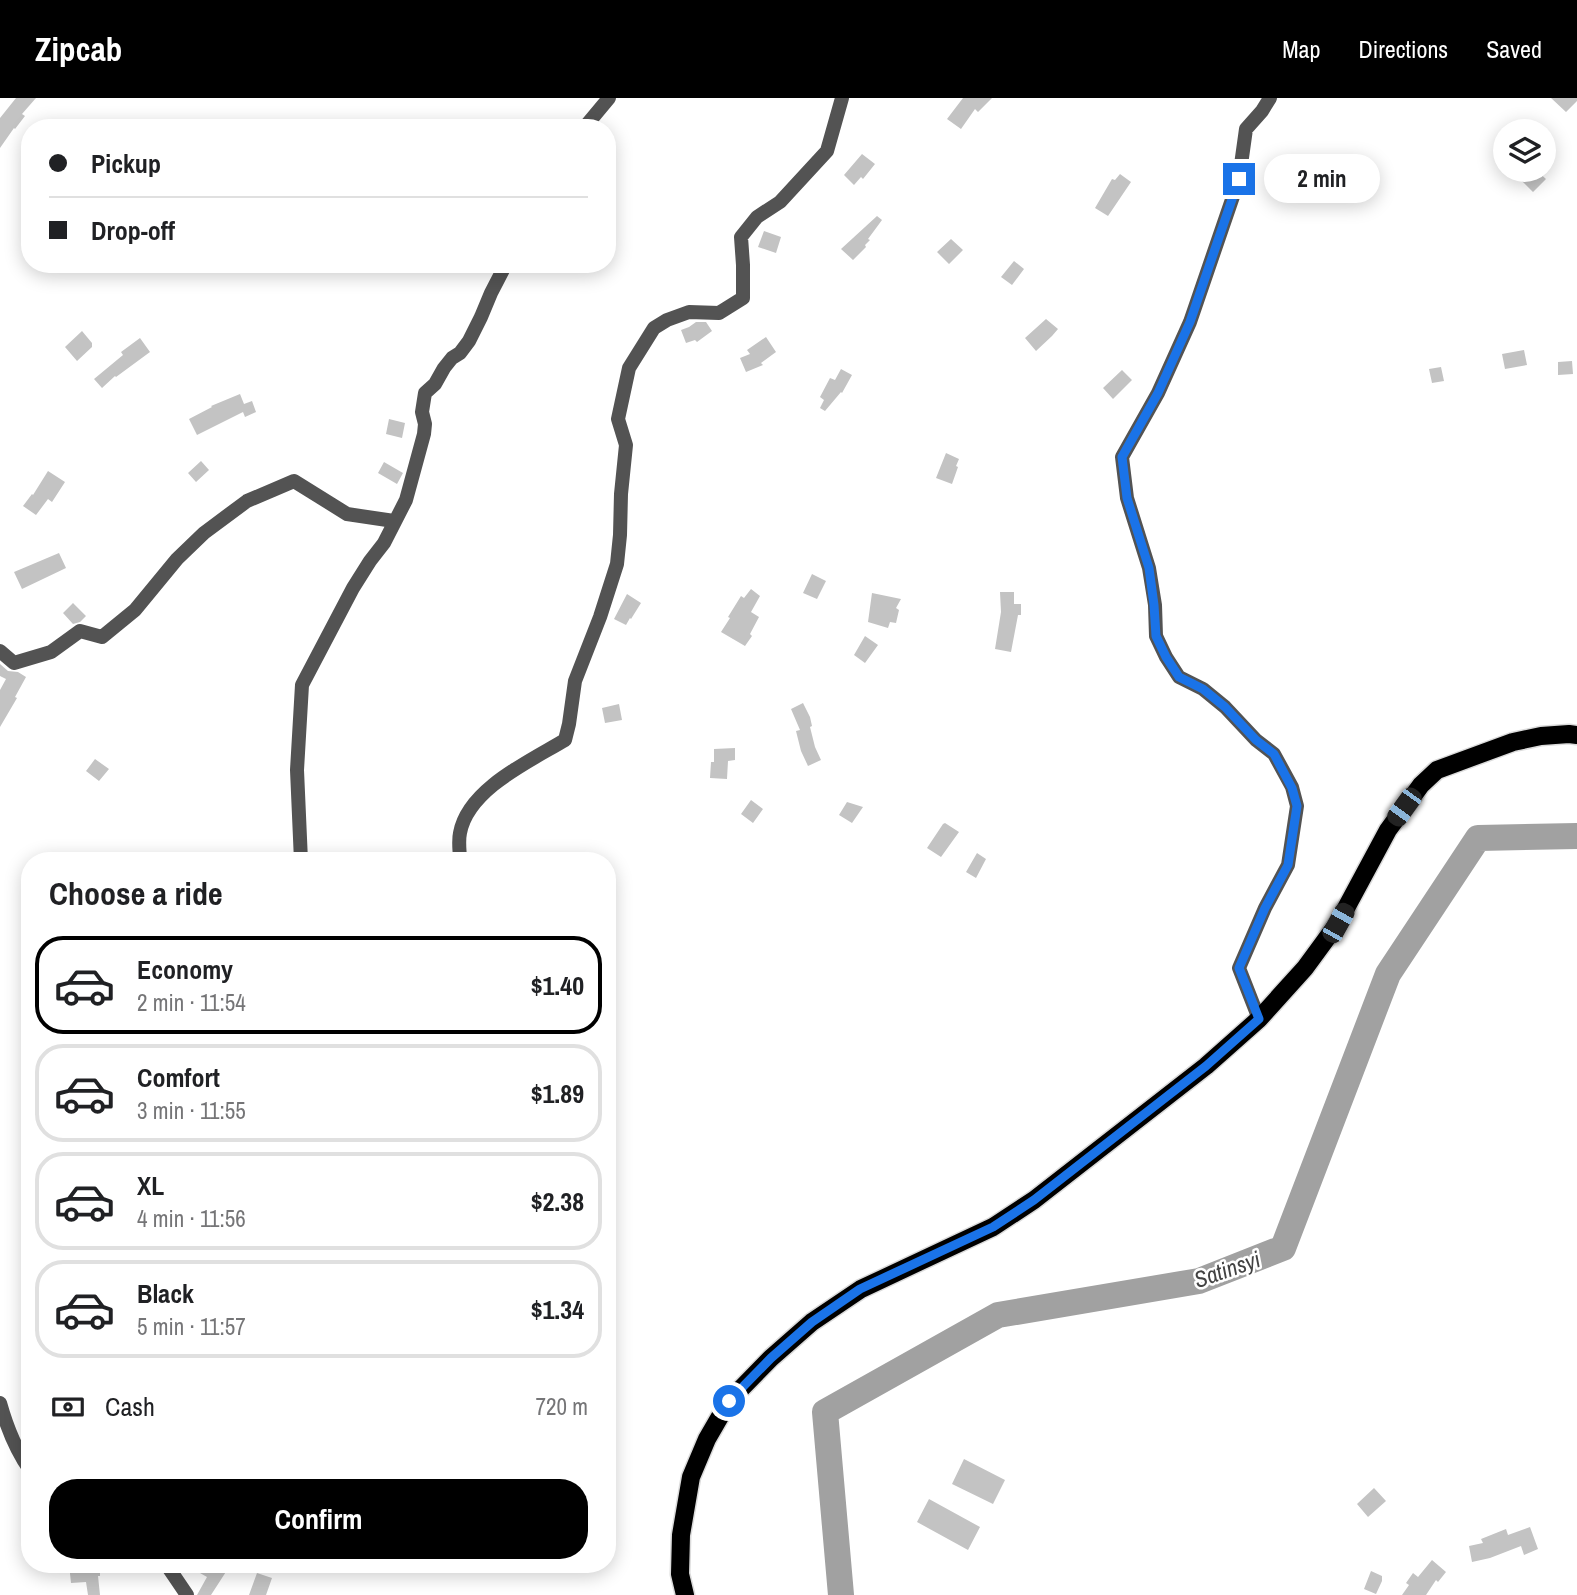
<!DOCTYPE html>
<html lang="en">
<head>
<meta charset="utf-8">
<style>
  :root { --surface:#fff; --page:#f2f2f2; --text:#202124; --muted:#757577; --line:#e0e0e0; --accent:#000 }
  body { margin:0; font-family:"Archivo Narrow",sans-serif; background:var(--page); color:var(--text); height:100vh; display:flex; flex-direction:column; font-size:26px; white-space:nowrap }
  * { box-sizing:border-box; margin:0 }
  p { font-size:23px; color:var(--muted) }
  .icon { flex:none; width:38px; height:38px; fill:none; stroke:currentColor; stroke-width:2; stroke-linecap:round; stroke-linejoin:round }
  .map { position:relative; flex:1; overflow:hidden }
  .side { position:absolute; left:21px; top:754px; width:595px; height:721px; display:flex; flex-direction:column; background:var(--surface); border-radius:28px; box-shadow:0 4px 18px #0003 }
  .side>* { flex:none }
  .hud { position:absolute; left:21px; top:21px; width:595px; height:154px; border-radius:28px; box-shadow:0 4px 18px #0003; display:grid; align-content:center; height:154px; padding:0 28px; background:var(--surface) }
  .controls { position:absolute; left:1493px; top:21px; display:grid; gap:14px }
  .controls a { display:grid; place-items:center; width:63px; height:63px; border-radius:50%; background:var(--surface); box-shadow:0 4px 18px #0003; font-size:35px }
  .end { position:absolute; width:32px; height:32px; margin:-16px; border:9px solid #1a73e8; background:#fff; box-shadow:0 0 0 4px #fff }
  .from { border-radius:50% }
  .bubble { position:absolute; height:49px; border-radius:24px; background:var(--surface); box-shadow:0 4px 18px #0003; font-size:23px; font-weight:700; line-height:49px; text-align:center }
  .car { position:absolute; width:21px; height:42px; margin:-21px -10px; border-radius:9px; box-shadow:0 0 5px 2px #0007; background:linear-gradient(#222 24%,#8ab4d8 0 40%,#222 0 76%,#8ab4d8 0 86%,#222 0) }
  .hud b { display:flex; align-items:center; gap:24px; height:66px; font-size:26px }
  .hud b+b { border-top:2px solid var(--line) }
  .hud i { width:18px; height:18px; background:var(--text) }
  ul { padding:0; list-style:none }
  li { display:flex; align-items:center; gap:21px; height:98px; margin:0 14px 10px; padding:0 14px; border:4px solid var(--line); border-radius:28px }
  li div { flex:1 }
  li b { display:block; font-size:26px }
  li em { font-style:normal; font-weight:700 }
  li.on { border-color:var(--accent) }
  li>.icon { width:63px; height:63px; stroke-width:1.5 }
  h2 { padding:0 28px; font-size:32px; line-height:84px }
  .pay { display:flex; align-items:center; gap:18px; height:77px; padding:0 28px; font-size:26px }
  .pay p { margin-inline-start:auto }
  .button { display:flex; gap:14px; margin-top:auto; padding:14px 28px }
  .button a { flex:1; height:80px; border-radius:28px; background:var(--accent); color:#fff; font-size:28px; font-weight:700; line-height:80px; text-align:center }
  header { display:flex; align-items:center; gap:42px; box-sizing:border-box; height:98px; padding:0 35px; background:var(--accent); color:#fff }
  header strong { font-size:33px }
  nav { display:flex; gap:38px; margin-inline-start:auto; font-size:24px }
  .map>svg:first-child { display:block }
</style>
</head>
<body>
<header>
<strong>Zipcab</strong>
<nav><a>Map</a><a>Directions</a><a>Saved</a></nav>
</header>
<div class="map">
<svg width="1577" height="1497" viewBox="0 0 1577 1497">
  <rect width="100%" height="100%" fill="#fff"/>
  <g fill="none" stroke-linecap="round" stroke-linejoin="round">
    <path stroke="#a1a1a1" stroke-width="26" d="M841,1497l-16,-183 173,-97 201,-34 84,-33 105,-274 90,-136 99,-2"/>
  </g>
  <path fill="#c3c3c3" d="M16,0h20l-14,16 3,2 -10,13 -1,-1 -14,20v-30z
    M963,0h29l-14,14 -3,-3 -14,20 -14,-10z
    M1551,0h26v3l-11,11z
    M862,56l13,10 -12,15 -2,-2 -7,8 -10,-10z
    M1534,72h2l10,9 -13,13 -12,-12z
    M1120,76l11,8 -23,34 -13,-8 17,-29 3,1z
    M877,118l5,4 -14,19 2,1 -5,5 1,2 -13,13 -12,-11z
    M764,133l17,6 -5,16 -18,-6z
    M951,141l12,11 -14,14 -12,-12z
    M1014,163l10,8 -12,16 -11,-8z
    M1046,221l12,10 -6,7 -16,15 -11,-13z
    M696,224h10l6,9 -15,11 -2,-2 -9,3 -5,-13 8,-3z
    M82,233l10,12v4l-15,14 -12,-14z
    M766,239l10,15 -15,11 2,2 -17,7 -6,-14 10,-4 -3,-4z
    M140,240l10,14 -34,25 -1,-1 -13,12 -8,-9 29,-24 -2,-3z
    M1524,252l3,15 -22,4 -3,-15z
    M1572,263l1,13 -15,1v-13z
    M1441,269l3,14 -12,2 -3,-14z
    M841,271l11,6 -10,18 -1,-1 -16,19 -5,-3 4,-8 -4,-3 10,-19 5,2z
    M1122,272l10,10 -19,19 -10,-11z
    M240,296l4,10 8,-3 4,11 -11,5 -2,-5 -46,23 -8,-16 23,-12 -1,-1z
    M389,321l16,4 -3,15 -16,-4z
    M946,355l13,6 -3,7 2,1 -6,17 -16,-6z
    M201,363l8,9 -13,12 -8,-9z
    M384,364l19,11 -6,11 -19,-11z
    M48,373l17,11 -13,20 -4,-3 -12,16 -13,-9 9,-12 1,1z
    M59,455l7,15 -44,21 -8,-17z
    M812,476l14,7 -9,18 -14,-6z
    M751,491l9,7 -9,16 8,5 -9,17 2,2 -7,10 -24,-14 9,-14 -2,-1 13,-21 3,2z
    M1000,494h14v12h7v11h-3l-7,37 -16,-3 6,-37z
    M872,495l29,6 -5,9 3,2 -3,13 -6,-1 -2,6 -20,-6z
    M627,496l14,9 -10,16 -1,-1 -4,7 -12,-6z
    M73,505l13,13 -6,6 -7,2 -10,-11z
    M865,538l13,9 -13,18 -11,-8z
    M0,566l8,7 10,1 8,5 -11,20 2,1 -17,29v-37l6,-11 -6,-3z
    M803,605l7,14 2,9 -2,1 5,20 6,13 -13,6 -7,-15 -5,-20 4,-1 -9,-21z
    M619,606l3,16 -17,3 -3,-15z
    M735,650v12l-7,1 -1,18 -17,-1 1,-16h3v-13z
    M95,661l14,10 -10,12 -13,-10z
    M751,702l12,9 -10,14 -12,-9z
    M847,704l16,5 -11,16 -13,-8z
    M945,725l14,9 -18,25 -14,-9 16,-24z
    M977,755l9,6 -10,19 -10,-6z
    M964,1361l41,21 -12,24 -41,-20z
    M1374,1390l12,13 -18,16 -11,-13z
    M929,1401l51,28 -12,23 -51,-28z
    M1530,1429l8,22 -14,6 -3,-9 -31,12 -18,4 -3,-16 14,-3 -2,-4 25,-10 2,6z
    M1432,1462l14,12 -8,10 -2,-2 -10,15h-24l7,-10 -3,-2 7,-10 5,4z
    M69,1466h31v12h-2l2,19h-12l-2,-13 -15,1z
    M205,1466h26l-20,31h-14l10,-18 -7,-4z
    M1371,1473l11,5v5l-6,13 -12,-5z
    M257,1475l15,5 -6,17h-17z"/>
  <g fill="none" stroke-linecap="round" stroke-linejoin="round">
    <defs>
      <path id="major" d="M685,1497l-5,-21 1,-39 10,-58 16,-38 22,-38 42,-43 41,-36 49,-33 132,-62 41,-27 172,-134 53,-47 46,-51 33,-45 50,-93 33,-45 16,-15 76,-28 28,-6 28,-2 8,1"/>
    </defs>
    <use href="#major" stroke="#dbdbdb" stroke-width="21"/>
    <path stroke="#535353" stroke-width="14" d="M584,30l25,-30
      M0,553l14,12 37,-11 29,-21 22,6 33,-27 42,-51 27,-26 43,-32 47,-20 53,33 47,7
      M301,763l-4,-91 5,-85 51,-97 17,-27 14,-18 22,-43 18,-66 1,-10 -3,-12 3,-19 10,-9 9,-16 8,-10 8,-5 9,-12 12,-24 10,-24 15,-29
      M460,763c0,-9 -2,-19 0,-28 8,-44 70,-72 105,-93l4,-16 6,-43 25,-64 17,-53 3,-29 1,-41 5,-49 -8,-26 11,-51 25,-40 13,-8 22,-8 30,1 24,-15v-33l-2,-28 16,-20 23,-15 47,-51 15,-53
      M1259,921l-20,-51 26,-60 23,-43 9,-59 -5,-19 -18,-33 -18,-14 -31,-33 -22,-18 -24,-12 -13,-20 -10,-21 -1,-31 -6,-37 -22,-70 -5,-41 36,-64 32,-71 49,-143 7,-50 16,-18 8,-13
      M0,1305c7,25 15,46 30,67
      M166,1466l21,31"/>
    <use href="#major" stroke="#000" stroke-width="18"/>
  </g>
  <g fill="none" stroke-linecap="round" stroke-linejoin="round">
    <path stroke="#1a73e8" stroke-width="9" d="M729,1303l42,-43 41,-36 48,-33 133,-62 41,-27 172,-134 53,-47 -20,-51 26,-60 23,-43 9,-59 -5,-18 -18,-34 -18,-14 -31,-33 -22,-18 -24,-12 -13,-20 -10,-21 -2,-31 -5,-37 -22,-70 -5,-41 36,-64 32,-71 49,-143"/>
  </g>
  <g text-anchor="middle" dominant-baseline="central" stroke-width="5" stroke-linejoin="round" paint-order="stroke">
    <g font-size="23" font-style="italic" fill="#424242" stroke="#fff">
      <text transform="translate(1227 1171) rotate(-19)">Satinsyi</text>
    </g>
  </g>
</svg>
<div class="controls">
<a><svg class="icon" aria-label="layers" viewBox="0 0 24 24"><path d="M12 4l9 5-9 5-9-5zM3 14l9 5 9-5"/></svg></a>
</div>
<i class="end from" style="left:729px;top:1303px"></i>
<i class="end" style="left:1239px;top:81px"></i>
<div class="bubble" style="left:1264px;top:56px;width:116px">2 min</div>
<i class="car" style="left:1404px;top:709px;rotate:216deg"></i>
<i class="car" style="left:1338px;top:825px;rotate:29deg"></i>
<div class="hud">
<b><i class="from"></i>Pickup</b>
<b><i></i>Drop-off</b>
</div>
<section class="side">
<h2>Choose a ride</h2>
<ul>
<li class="on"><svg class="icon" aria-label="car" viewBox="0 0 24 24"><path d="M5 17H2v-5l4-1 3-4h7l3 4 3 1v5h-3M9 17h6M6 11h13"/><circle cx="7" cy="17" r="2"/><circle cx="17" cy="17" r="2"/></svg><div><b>Economy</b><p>2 min · 11:54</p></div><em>$1.40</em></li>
<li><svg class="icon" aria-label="car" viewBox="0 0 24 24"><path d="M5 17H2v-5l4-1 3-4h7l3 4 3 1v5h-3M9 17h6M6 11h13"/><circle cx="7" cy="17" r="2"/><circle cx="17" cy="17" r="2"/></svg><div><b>Comfort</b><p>3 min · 11:55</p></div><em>$1.89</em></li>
<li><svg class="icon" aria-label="car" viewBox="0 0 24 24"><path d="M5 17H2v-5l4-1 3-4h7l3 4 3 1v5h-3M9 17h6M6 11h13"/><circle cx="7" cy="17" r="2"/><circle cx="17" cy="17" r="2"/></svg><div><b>XL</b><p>4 min · 11:56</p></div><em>$2.38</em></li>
<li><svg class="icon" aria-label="car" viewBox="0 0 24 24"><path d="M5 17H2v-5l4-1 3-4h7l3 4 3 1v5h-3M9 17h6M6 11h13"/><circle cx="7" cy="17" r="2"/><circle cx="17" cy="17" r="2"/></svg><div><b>Black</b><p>5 min · 11:57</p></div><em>$1.34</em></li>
</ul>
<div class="pay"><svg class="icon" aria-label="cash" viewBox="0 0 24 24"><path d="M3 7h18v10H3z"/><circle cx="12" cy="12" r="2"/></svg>Cash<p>720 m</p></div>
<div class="button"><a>Confirm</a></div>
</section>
</div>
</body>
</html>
